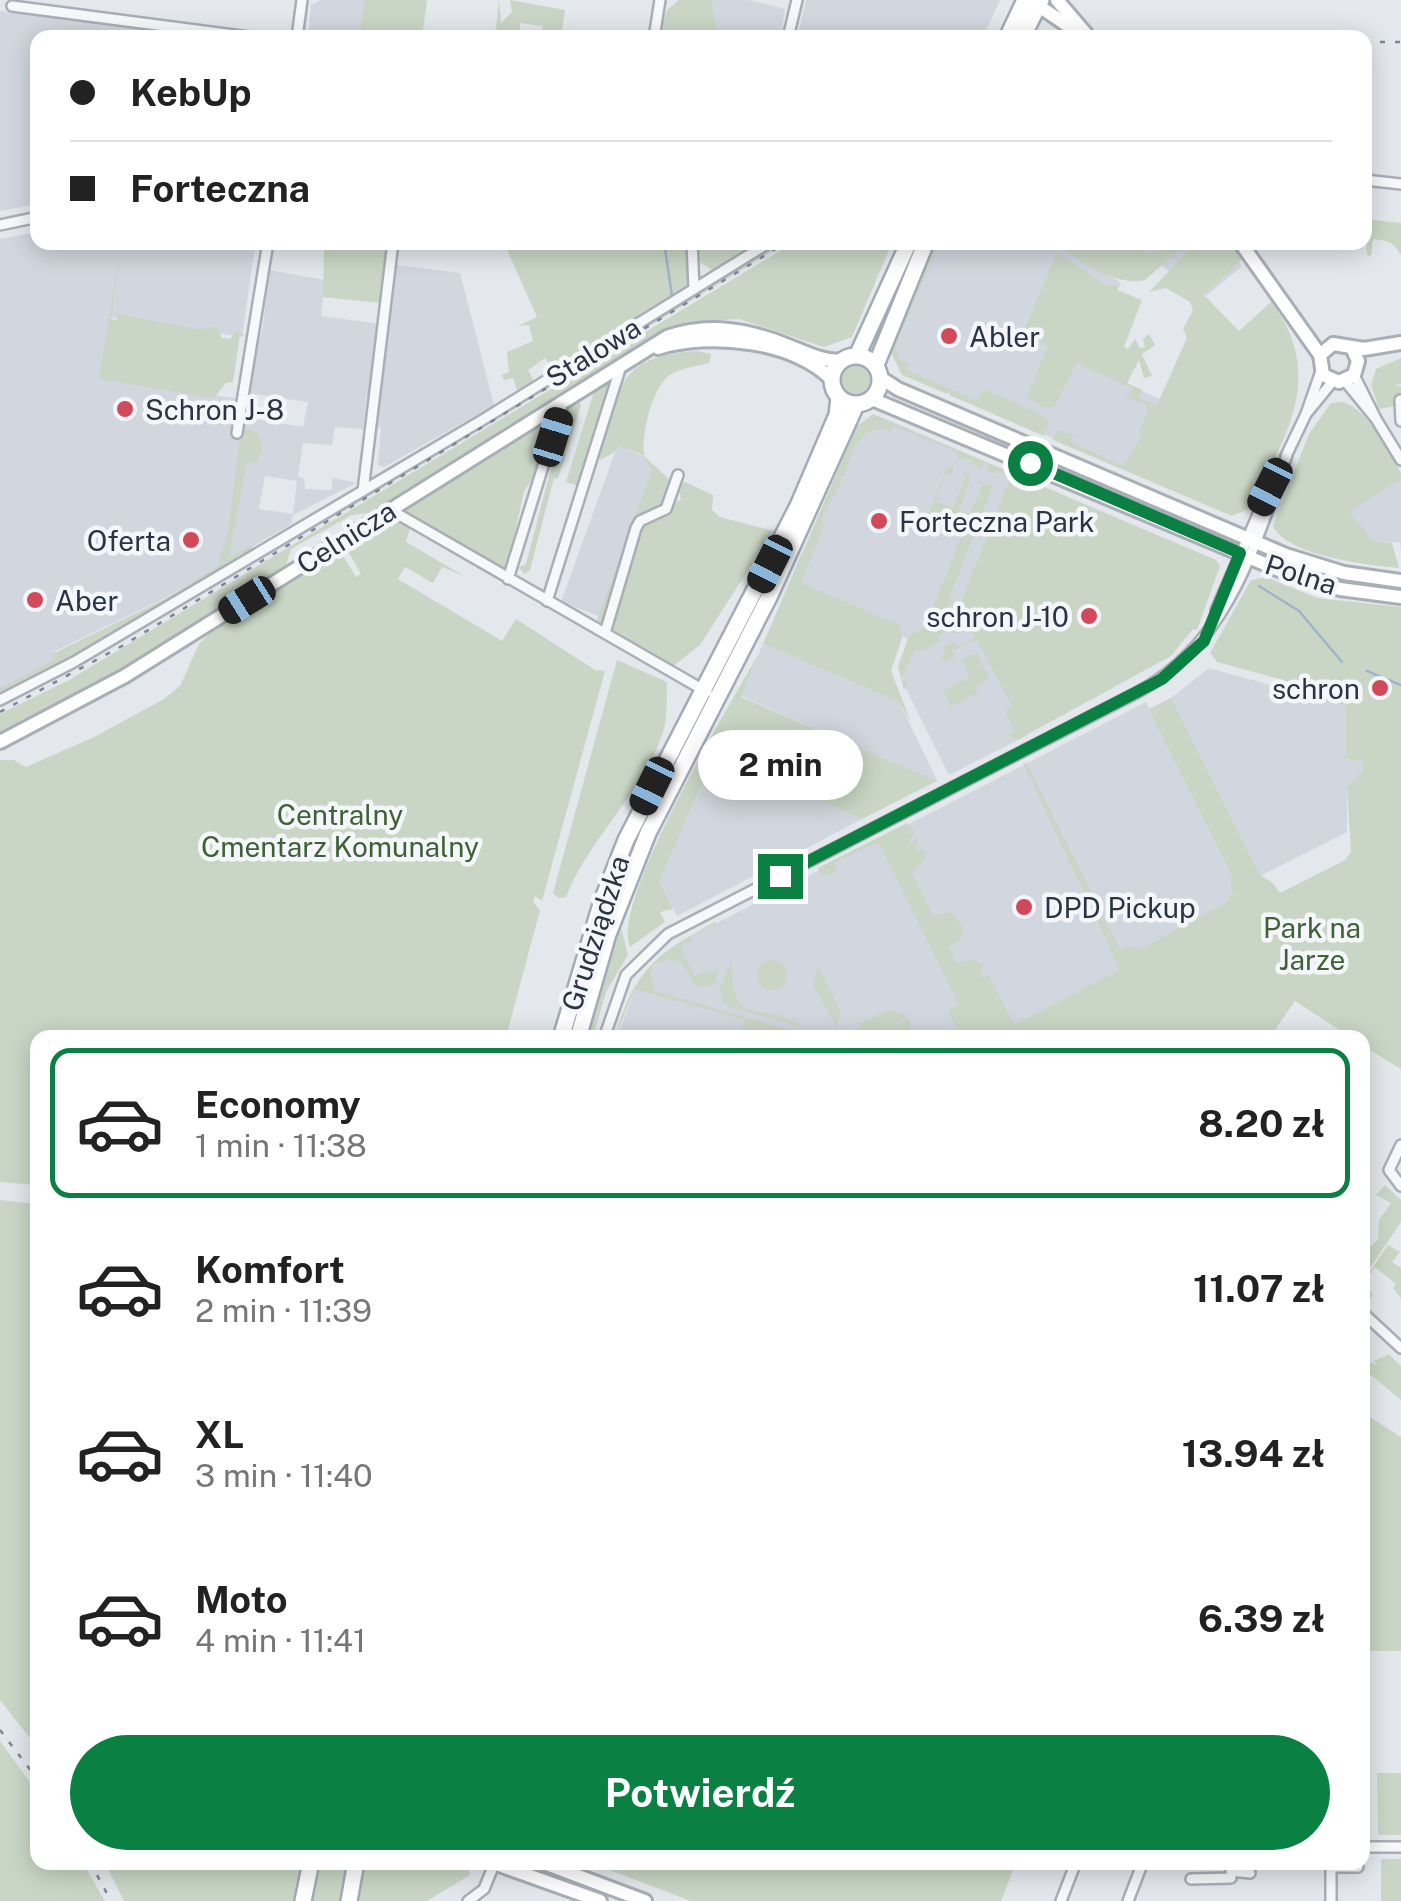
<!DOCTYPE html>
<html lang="pl">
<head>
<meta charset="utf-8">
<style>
  :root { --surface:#fff; --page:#f2f2f2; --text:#222; --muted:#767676; --line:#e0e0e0; --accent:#0b8043 }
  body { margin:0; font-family:"Public Sans",sans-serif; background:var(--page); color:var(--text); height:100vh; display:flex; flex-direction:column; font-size:38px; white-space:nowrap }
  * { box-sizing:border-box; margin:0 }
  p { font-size:32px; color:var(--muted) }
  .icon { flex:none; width:55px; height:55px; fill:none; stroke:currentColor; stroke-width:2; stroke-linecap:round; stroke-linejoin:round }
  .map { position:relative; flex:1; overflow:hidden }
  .panel { position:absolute; left:30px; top:1030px; width:1340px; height:840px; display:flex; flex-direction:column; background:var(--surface); border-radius:20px; box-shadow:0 5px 25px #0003 }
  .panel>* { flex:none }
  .banner { position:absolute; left:30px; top:30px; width:1342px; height:220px; border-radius:20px; box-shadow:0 5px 25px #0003; display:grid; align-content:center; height:220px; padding:0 40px; background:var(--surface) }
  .end { position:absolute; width:45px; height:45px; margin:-22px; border:12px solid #0b8043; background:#fff; box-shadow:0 0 0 5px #fff }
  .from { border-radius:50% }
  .bubble { position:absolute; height:70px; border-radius:35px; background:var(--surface); box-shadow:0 5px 25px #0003; font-size:32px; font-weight:700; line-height:70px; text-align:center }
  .car { position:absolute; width:30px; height:60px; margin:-30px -15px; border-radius:12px; box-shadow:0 0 8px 2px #0007; background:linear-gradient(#222 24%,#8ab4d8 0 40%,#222 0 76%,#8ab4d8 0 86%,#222 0) }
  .banner b { display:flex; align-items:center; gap:35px; height:95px; font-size:38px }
  .banner b+b { border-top:2px solid var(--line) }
  .banner i { width:25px; height:25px; background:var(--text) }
  ul { padding:18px 0 0; list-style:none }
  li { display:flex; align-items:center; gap:30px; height:150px; margin:0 20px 15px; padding:0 20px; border:5px solid transparent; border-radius:20px }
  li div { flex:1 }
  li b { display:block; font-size:38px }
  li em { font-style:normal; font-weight:700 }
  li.current { border-color:var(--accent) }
  li>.icon { width:90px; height:90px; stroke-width:1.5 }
  .button { display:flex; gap:20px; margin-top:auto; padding:20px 40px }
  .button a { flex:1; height:115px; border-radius:60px; background:var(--accent); color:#fff; font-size:40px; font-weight:700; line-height:115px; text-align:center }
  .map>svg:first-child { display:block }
</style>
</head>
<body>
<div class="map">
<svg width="1401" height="1901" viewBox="0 0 1401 1901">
  <rect width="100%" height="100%" fill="#e4e7ec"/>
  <path fill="#d2d6de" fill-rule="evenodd" d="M321,0h43l-5,37 -51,1 3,-33z
    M711,0h38l36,9 -4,28h-63z
    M806,0h194l-17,37 -186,1z
    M0,11l206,26 -168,1 -1,166 -37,7z
    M37,232l1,10 217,4 -13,91 -132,-20 -10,59 140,23 3,18 60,10 5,-25 -61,-9 16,-67 6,-56 56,10 -4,36 67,9 9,-60 63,8 34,132 -110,62 -6,-2 3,-37 -6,-2 -8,-33 -4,36 -28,-2 -3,18 -29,-2 -5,33 6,3 1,10 26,1 2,-12 23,5 -63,32 -2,9 -126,74 -110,53 4,8 -59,30v-450zM265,476l32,5 -4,33 -34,-5z
    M940,243h122l59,40 -37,82 76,34 -31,72 -226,-97 -11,-25z
    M1128,243h98l16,23 -36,30z
    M881,417l143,61 4,257 -79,40 -47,-94 15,-38 -129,-56 69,-160z
    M618,444l24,12 11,14 -54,146 -38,-14z
    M1400,478l1,2v69l-1,-7 -26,1 -26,-31z
    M763,644l136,58 39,80 -197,-86z
    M1209,668l137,38v54l16,-2 2,12 -17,19v43l-87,44 -89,-178z
    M1146,702l103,207 -249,128 -383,1 21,-56 40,-39z
    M715,754l147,65 -185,97 -17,-35z"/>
  <path fill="#c9d6c5" d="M364,0h63l-5,37h-63z
    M499,0l2,23 11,-11 -2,-12 55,10 -4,27h-19l1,-11 -23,-3v14h-25z
    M679,0h32l7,37 -60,1 9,-28z
    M1365,219l36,4v32c-9,-13 -10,-14 -28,-16l-2,17 -4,-1z
    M1061,242l81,1 -2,6 7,5 15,-3 5,-8h20l-42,37c-25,7 -73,-18 -84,-38z
    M121,243l-10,76 6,1 -1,-6 82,15 18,-2 6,11 8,1 6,-8 10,5 -6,-1 -7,47 -7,1 -12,15 -115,-19z
    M315,243h76l-11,60 -57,-6 1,-53z
    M504,243h185l3,38 -34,29 -106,59 -7,-11 -17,12 7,13 -16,13 -6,-18 -9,2 -2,-5 7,-3 -2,-20 26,-11 -4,-16 -11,1 19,-9z
    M694,243h71l-51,28 -15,-9z
    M777,243h9l-450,273 -2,-4 23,-15z
    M793,243h99l-40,94 -28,10 -85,-28 -52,3 -311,190 -24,3 -61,34 -5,16c-92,64 -186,120 -286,169v-20l69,-34z
    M931,243h9l-45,103 4,12 9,6 -1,6 43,19 -3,5 -45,-19 -13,-27z
    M1196,243h34l12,16 -38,36 35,36 32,-29c56,74 15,134 -23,207l-16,7 -179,-76 4,-10 17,5 -3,7 52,24 20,-31 -4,-2 9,-21 -3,-7 -19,-8 7,-8 -56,-26 -22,43 -10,2 -18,-11 21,-51 -26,-11 35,-82 49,32h12l-1,5 25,10 -18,47 4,2 7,-10 5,9 5,-1 -2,-8 6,-5 6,11 -13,9 10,22 -8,2 -5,-18 -12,23 15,7 -3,8 18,7 30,-67 -4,-9 10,-19 -3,-8 -24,-14 -17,4z
    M697,351l14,3 -2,9c-12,3 -28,5 -39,12 -18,12 -29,60 -26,81l27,25 -8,26 18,-7 -3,-15 7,-3 28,13 -1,15 8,7 53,14 -73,114 -28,22 -75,-47 55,-150 -10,-15 -23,-10 -4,7 -15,8 -2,-7c21,-66 20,-97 99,-102z
    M1401,358v26l-7,1 7,1v13h-5l-1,7 -16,3 -8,-24 5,-16z
    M841 380a16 16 0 1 1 32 0a16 16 0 1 1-32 0Z
    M603,382l7,4 -31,100 -13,-4 29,-94z
    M951,389l24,11 10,-11 59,27 5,7 -5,13 -95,-41z
    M577,400l4,5 -23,74 -4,-1 -24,92 -6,4 -5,-7 7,-3 41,-157z
    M1343,402c25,7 45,50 58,71v6l-52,33 25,30 18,1 7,25c-31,-3 -112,-12 -126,-42l36,-92 22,-31z
    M873,414l343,146 4,6 -23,64 -4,-1 -22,27 -152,83 -12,-4 7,-4 -9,-19 7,-7 -36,-65 -24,11 2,6 -10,5 -3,-6 5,-4 -3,-5 11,-5 3,5 18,-9 -8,-17 -6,4 2,5 -9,5 -4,-5 -12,6 2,6 -18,9 -7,-1 -13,29 6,4 -4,7 -6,-24 11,-30 49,-27 54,-135 -24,-2 1,-7 -5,-2 -4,6 -9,-5 2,-5h-16l1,-7 -65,-26 -3,5c-31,-9 -37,22 -46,45l-5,-1 3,5 -21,39 3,7 -23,57 97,41 4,14 -11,33 20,51 -12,-20 -136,-58 94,-218z
    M540,421l11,7 -12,42 -15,21 -17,78 -7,2 -96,-56 1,-8z
    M241,428l17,5 5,16 -7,14 -9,-1 -18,95 22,-11 3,5 -207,122 -47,21v-6l55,-29 -3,-5 113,-55 53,-33 10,-35z
    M953,465l-1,10 -6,-1 -11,27 18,7 13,-33 -4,-4 7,4 1,5 -11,31 11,4 12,-30 -5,-5 21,9 -6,-1 -43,111 5,4 -28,17 -3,-6 7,1 33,-83 -36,-15 19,-47z
    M389,518l21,10 -4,14 58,34 -22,-9 -9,16 -28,-16 -7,12 104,62 14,-22 79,51 10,1 -63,230 -7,-5 -2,6 7,8 -34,127 -468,1 -1,147 -37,-3v-422h14l12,7 68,-30 70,-38 16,-13 19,-42 22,-22 109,-69 13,3 13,21 5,-3 -16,-28z
    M1266,577l51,21 84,9v462l-38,-23 -1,-8 -12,-1 -55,-36 -25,36h-309l-13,-26 11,-6 -81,-163 -44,21 3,9 -16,4 -3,-8 89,-45 9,12 -8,4 3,6 6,-7 -1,14 7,-3 3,7 -14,16 21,43 18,-3 12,15 -2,12 -12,8 8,17 13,-5 12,5 -1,14 7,-3 26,50 106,-55 -97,-207 4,1 93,186 8,-4 13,3 88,-48 -1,-8 7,6 -4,-9 1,-15 -83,-166 22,-11 89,177 12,7 8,11 65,-33 6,-8 -4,-64 17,-19 -3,-9 -20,-1 5,-3v-50l-63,-17v-9l-66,-18 -7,-9 41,-73z
    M759,653l-18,44 196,84 -75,38 -147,-65 -55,127 13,28 -13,3 5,10 -35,25c-20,-45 102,-246 129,-294z
    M977,653l12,26 -14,7 3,7 -27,14 -8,-16 27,-14 -8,-17z
    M617,660l50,22c-1,15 1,33 -3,47 -20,63 -75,109 -98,168l-7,1 -6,-5z
    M715,922l2,9 -4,-6 -23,12 3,7 -10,-2 -1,8 13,26 27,-13 -18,11 16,-5 -7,16 -17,2 -14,-24 -15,-4 -13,6 -4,8 5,18 158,46 -26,-6 -3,6h-45l6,-17 -110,-31 -20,48c19,-66 40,-83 100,-115z
    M621,927l7,28 -22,37 -13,45 -9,1 27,-96z
    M732,959c-3,74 34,40 70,68l-71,-19 -8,-6 -3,-14z
    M757 975a15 15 0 1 1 30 0a15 15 0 1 1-30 0Z
    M818,966l23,45 -5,15 -23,-40z
    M890,1010l17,6 -11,6 3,8v-7l10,-5 3,19h-57l5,-14z
    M1385,1185l16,15v22l-38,56v-36l8,4 7,-6 1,-20 12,-17 -15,-8z
    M0,1200l37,4v543l-37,-47z
    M1388,1245l12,7 -8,10 9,6v30l-8,-10 3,-4 -21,-17 -10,15 8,13 -4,5 -6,-5v-13z
    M1389,1354l12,12v34l-30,-25 -8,10v-10l8,-13 7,4 -4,-5z
    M1362,1412l39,25v214h-38z
    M0,1741l37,51 1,70 45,1 22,38h-105z
    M1377,1773h24v62h-23z
    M1381,1859h20v42h-20z
    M105,1863h199l-8,38h-172z
    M316,1863h34l-6,38h-36z
    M360,1863h107l3,12 -43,26h-72z
    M591,1863l425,-1v1l-15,38h-310z"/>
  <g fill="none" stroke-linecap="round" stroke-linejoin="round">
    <path stroke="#9fb4cc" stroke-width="2.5" d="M664,242l8,54
      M1259,586l40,25 43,51
      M1367,671l34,14"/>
    <defs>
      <path id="street" d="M12,6l245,32
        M297,38l5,-38
        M654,38l6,-38
        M788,38l9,-38
        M1365,180l36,4
        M0,225l38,-8
        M692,242l2,47
        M1345,381l31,38 -22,-44
        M1400,400l1,21
        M1306,414l15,-43
        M1376,419l25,41
        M237,433l31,-191
        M1286,456l20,-42 27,-33
        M363,491l30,-249
        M389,509l318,183
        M508,579l55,-177
        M547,601l74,-235
        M1216,610l54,-123
        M605,633l31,-105 4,-7 26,-12 12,-34
        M0,700l74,-38 410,-243 286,-177
        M604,1038l22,-63 42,-41 470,-242c90,-48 117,-146 149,-237
        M1401,1145l-12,25 12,16
        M1362,1312l39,36
        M1362,1847h39
        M1331,1862v39
        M1331,1867h27
        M1231,1871l19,2
        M1191,1879l40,-1
        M468,1901l16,-12 11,-27
        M1061,1901l15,-39
        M1128,1901l15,-39"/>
      <path id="secondary" d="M1030,0l56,38
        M1057,0l30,35
        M1240,242l80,113
        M658,348c50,-16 137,-8 174,32
        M1352,348l6,13 -4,14 -15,7 -16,-7 -3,-20 13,-11 31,5 37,-6
        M881,378l17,11 388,166 58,18 57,8
        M872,399l412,173 56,17 61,8
        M0,742l125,-66 542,-339c43,-15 82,-7 122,9 18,7 33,15 52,15
        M491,1862l109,39
        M541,1862l104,39"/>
      <path id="primary" d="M1007,38l18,-38
        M1022,38l19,-38
        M832 380a24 24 0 1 1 48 0a24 24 0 1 1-48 0Z
        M857,356l52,-114
        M876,365l50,-123
        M561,1038l41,-137 24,-61 172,-334 39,-91 2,-18
        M578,1038l30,-104 40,-101 122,-238 86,-190
        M303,1901l8,-39
        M349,1901l7,-39"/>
    </defs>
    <use href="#street" stroke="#a9aeb7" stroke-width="14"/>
    <use href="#secondary" stroke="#a9aeb7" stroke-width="18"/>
    <use href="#primary" stroke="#a3abb8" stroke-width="20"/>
    <use href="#street" stroke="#f7f8fa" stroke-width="9"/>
    <use href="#secondary" stroke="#fff" stroke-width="12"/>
    <use href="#primary" stroke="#fff" stroke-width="15"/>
    <path stroke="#7d8696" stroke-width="2.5" stroke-dasharray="5 10" stroke-linecap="butt" d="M1365,42h36
      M0,712l122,-66 665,-404
      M0,1730l38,50
      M90,1862l21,39"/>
  </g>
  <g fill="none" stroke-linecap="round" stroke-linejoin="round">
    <path stroke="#0b8043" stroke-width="12" d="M780,876l382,-197 42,-38 36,-88 -210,-90"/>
  </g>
  <g fill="#d1495b" stroke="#f4f6f9" stroke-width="4">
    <circle cx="949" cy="336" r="10"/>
    <circle cx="125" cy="409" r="10"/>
    <circle cx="879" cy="521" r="10"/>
    <circle cx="191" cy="540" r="10"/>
    <circle cx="35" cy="600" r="10"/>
    <circle cx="1089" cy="616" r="10"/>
    <circle cx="1380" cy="688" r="10"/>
    <circle cx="1024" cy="907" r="10"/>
  </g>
  <g text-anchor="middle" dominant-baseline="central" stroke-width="9" stroke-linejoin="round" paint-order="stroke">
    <g font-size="28" fill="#2b3445" stroke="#f4f6f9" text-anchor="start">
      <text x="969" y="336">Abler</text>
      <text x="145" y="409">Schron J-8</text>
      <text x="899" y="521">Forteczna Park</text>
      <text x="171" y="540" text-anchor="end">Oferta</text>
      <text x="55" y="600">Aber</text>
      <text x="1069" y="616" text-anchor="end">schron J-10</text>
      <text x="1360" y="688" text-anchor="end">schron</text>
      <text x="1044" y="907">DPD Pickup</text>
    </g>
    <g font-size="28" fill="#2b3445" stroke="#f4f6f9">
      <text transform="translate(593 352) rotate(-32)">Stalowa</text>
      <text transform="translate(346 537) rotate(-32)">Celnicza</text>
      <text transform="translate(1301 574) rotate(18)">Polna</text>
      <text transform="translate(595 933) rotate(-72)">Grudziądzka</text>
    </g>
    <g font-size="28" fill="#3f6138" stroke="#f4f6f9">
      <text x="340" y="814">Centralny<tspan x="340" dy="32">Cmentarz Komunalny</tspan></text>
      <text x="1312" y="927">Park na<tspan x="1312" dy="32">Jarze</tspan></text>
    </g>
  </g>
</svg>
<i class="end from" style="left:1030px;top:463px"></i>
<i class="end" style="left:780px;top:876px"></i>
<div class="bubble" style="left:698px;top:730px;width:165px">2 min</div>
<i class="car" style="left:553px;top:437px;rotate:17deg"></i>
<i class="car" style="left:1270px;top:487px;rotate:207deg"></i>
<i class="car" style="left:770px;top:564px;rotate:207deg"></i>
<i class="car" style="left:247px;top:600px;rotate:238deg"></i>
<i class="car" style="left:652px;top:786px;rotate:206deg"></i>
<div class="banner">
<b><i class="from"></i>KebUp</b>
<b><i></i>Forteczna</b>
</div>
<section class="panel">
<ul>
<li class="current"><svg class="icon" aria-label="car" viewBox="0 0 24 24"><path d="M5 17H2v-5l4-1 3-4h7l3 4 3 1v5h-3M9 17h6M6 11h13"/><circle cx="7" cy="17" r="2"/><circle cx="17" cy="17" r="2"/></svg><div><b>Economy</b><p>1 min · 11:38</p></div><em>8.20 zł</em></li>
<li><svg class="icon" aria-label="car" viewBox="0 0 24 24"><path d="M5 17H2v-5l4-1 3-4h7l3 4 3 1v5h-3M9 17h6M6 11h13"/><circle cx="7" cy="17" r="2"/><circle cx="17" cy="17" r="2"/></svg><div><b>Komfort</b><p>2 min · 11:39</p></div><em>11.07 zł</em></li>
<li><svg class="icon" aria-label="car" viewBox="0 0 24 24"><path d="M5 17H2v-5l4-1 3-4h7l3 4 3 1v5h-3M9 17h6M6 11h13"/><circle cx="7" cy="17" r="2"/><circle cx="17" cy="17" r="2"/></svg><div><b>XL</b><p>3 min · 11:40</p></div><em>13.94 zł</em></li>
<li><svg class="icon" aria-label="car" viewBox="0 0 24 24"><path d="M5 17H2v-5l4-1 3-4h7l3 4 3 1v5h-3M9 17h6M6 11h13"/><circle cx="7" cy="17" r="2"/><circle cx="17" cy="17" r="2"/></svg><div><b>Moto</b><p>4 min · 11:41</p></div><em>6.39 zł</em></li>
</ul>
<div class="button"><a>Potwierdź</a></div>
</section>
</div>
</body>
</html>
